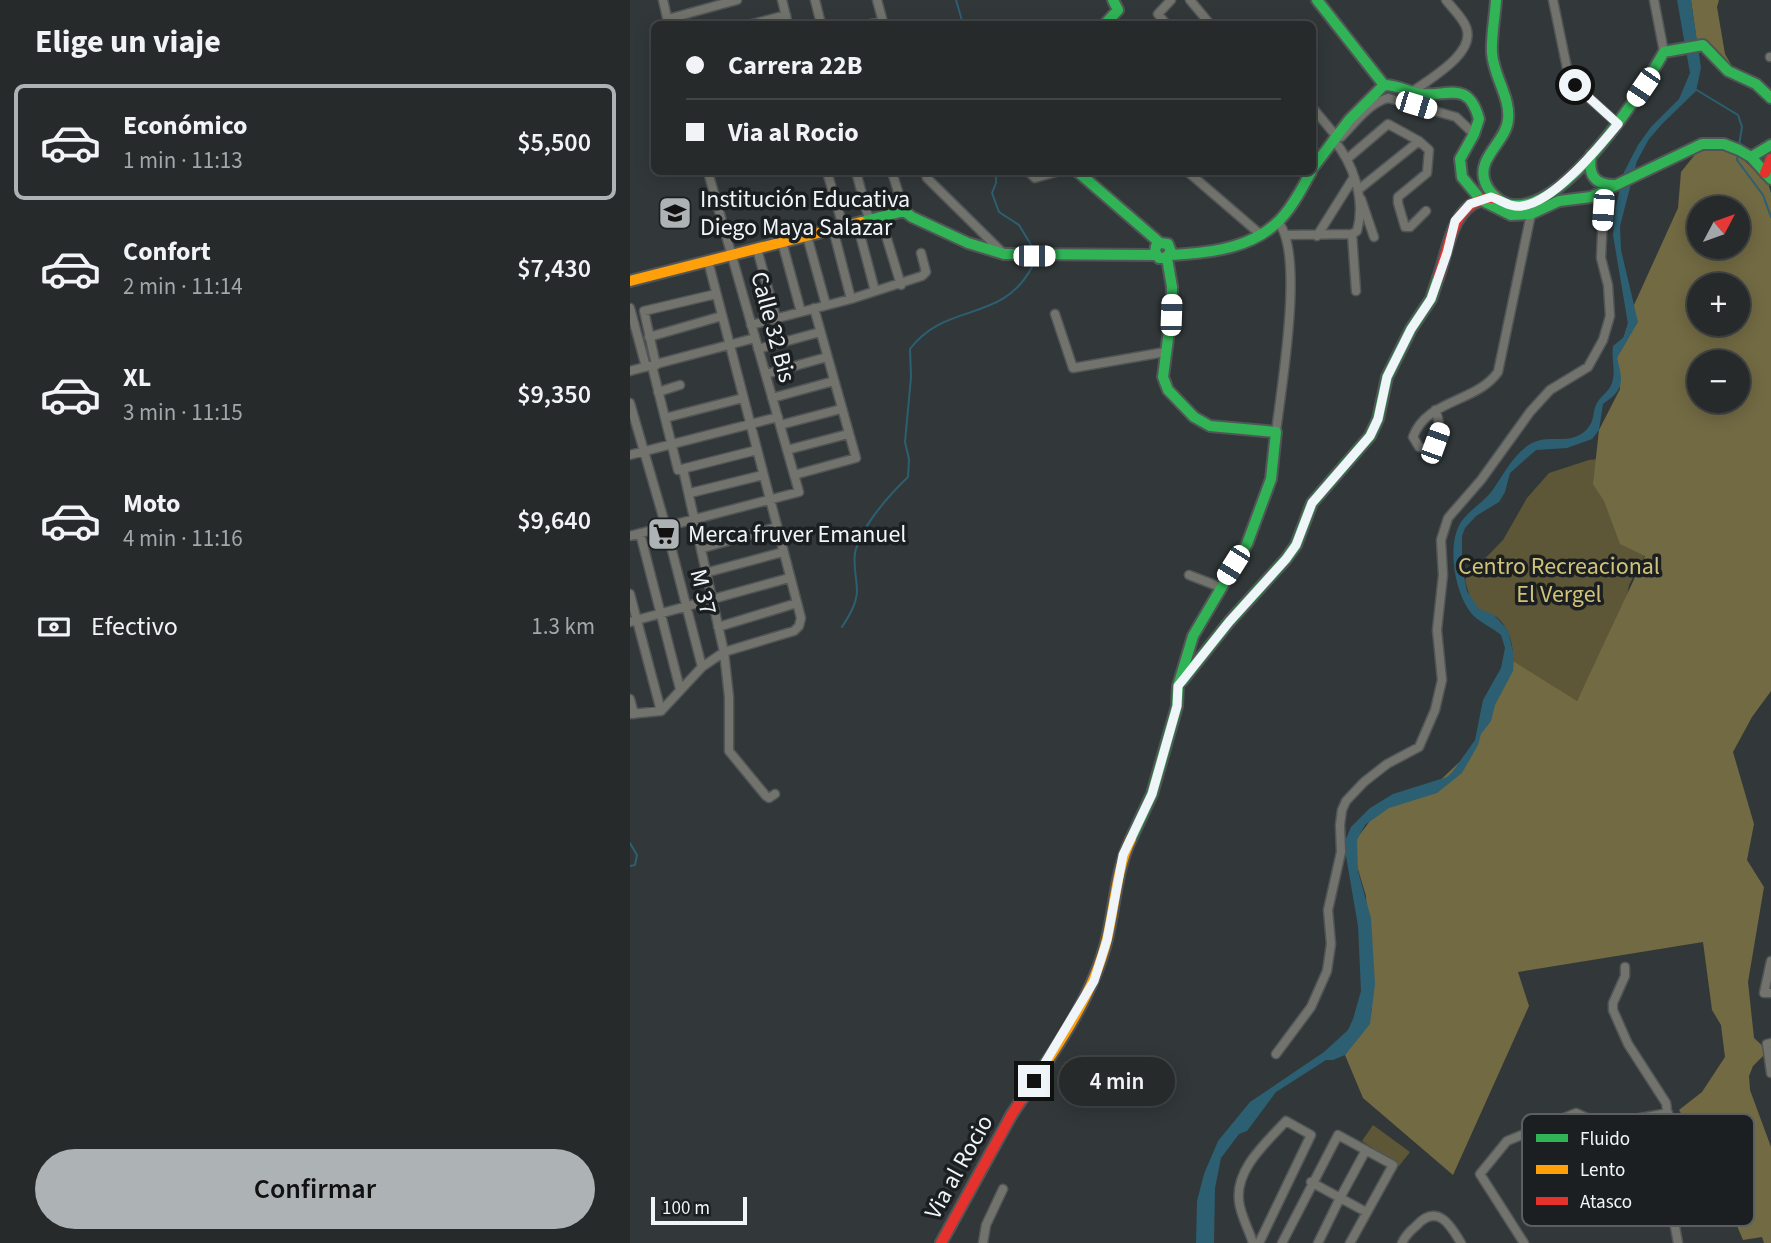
<!DOCTYPE html>
<html lang="es">
<head>
<meta charset="utf-8">
<style>
  :root { --surface:#262a2b; --page:#323637; --text:#f1f3f6; --muted:#a4a7a9; --line:#424647; --accent:#adb3b5 }
  body { margin:0; font-family:"Source Sans 3",sans-serif; background:var(--page); color:var(--text); height:100vh; display:flex; flex-direction:column; font-size:26px; white-space:nowrap }
  * { box-sizing:border-box; margin:0 }
  p { font-size:23px; color:var(--muted) }
  .icon { flex:none; width:38px; height:38px; fill:none; stroke:currentColor; stroke-width:2; stroke-linecap:round; stroke-linejoin:round }
  .map { position:relative; flex:1; overflow:hidden }
  .details { display:flex; flex-direction:column; background:var(--surface); width:630px }
  .details>* { flex:none }
  .banner { position:absolute; left:21px; top:21px; width:665px; height:154px; border-radius:10px; box-shadow:0 4px 18px #0003,0 0 0 2px var(--line); display:grid; align-content:center; height:154px; padding:0 35px; background:var(--surface) }
  .needle { width:46px; rotate:49deg }
  .fabs { position:absolute; left:1057px; top:196px; display:grid; gap:14px }
  .fabs a { display:grid; place-items:center; width:63px; height:63px; border-radius:50%; background:var(--surface); box-shadow:0 4px 18px #0003,0 0 0 2px var(--line); font-size:35px }
  .scale { position:absolute; left:21px; bottom:18px; width:96px; box-sizing:border-box; padding-left:7px; border:4px solid #eff5f8; border-top:0; font-size:19px; line-height:24px; white-space:nowrap; color:#eff5f8; -webkit-text-stroke:5px #1b1f21; paint-order:stroke }
  .end { position:absolute; width:32px; height:32px; margin:-16px; border:9px solid #eff5f8; background:#111; box-shadow:0 0 0 4px #111 }
  .from { border-radius:50% }
  .bubble { position:absolute; height:49px; border-radius:24px; background:var(--surface); box-shadow:0 4px 18px #0003,0 0 0 2px var(--line); font-size:23px; font-weight:600; line-height:49px; text-align:center }
  .car { position:absolute; width:21px; height:42px; margin:-21px -10px; border-radius:9px; box-shadow:0 0 5px 2px #0007; background:linear-gradient(#fff 24%,#345 0 40%,#fff 0 76%,#345 0 86%,#fff 0) }
  .banner b { display:flex; align-items:center; gap:24px; height:66px; font-size:26px }
  .banner b+b { border-top:2px solid var(--line) }
  .banner i { width:18px; height:18px; background:var(--text) }
  ul { padding:0; list-style:none }
  li { display:flex; align-items:center; gap:21px; height:116px; margin:0 14px 10px; padding:0 21px; border:4px solid transparent; border-radius:10px }
  li div { flex:1 }
  li b { display:block; font-size:26px }
  li em { font-style:normal; font-weight:600 }
  li.current { border-color:var(--accent) }
  li>.icon { width:63px; height:63px; stroke-width:1.5 }
  h2 { padding:0 35px; font-size:32px; line-height:84px }
  .pay { display:flex; align-items:center; gap:18px; height:77px; padding:0 35px; font-size:26px }
  .pay p { margin-inline-start:auto }
  .cta { display:flex; gap:14px; margin-top:auto; padding:14px 35px }
  .cta a { flex:1; height:80px; border-radius:42px; background:var(--accent); color:#111; font-size:28px; font-weight:600; line-height:80px; text-align:center }
  main { display:flex; flex:1; min-height:0 }
  .map>svg:first-child { display:block }
</style>
</head>
<body>
<main>
<section class="details">
<h2>Elige un viaje</h2>
<ul>
<li class="current"><svg class="icon" aria-label="car" viewBox="0 0 24 24"><path d="M5 17H2v-5l4-1 3-4h7l3 4 3 1v5h-3M9 17h6M6 11h13"/><circle cx="7" cy="17" r="2"/><circle cx="17" cy="17" r="2"/></svg><div><b>Económico</b><p>1 min · 11:13</p></div><em>$5,500</em></li>
<li><svg class="icon" aria-label="car" viewBox="0 0 24 24"><path d="M5 17H2v-5l4-1 3-4h7l3 4 3 1v5h-3M9 17h6M6 11h13"/><circle cx="7" cy="17" r="2"/><circle cx="17" cy="17" r="2"/></svg><div><b>Confort</b><p>2 min · 11:14</p></div><em>$7,430</em></li>
<li><svg class="icon" aria-label="car" viewBox="0 0 24 24"><path d="M5 17H2v-5l4-1 3-4h7l3 4 3 1v5h-3M9 17h6M6 11h13"/><circle cx="7" cy="17" r="2"/><circle cx="17" cy="17" r="2"/></svg><div><b>XL</b><p>3 min · 11:15</p></div><em>$9,350</em></li>
<li><svg class="icon" aria-label="car" viewBox="0 0 24 24"><path d="M5 17H2v-5l4-1 3-4h7l3 4 3 1v5h-3M9 17h6M6 11h13"/><circle cx="7" cy="17" r="2"/><circle cx="17" cy="17" r="2"/></svg><div><b>Moto</b><p>4 min · 11:16</p></div><em>$9,640</em></li>
</ul>
<div class="pay"><svg class="icon" aria-label="cash" viewBox="0 0 24 24"><path d="M3 7h18v10H3z"/><circle cx="12" cy="12" r="2"/></svg>Efectivo<p>1.3 km</p></div>
<div class="cta"><a>Confirmar</a></div>
</section>
<div class="map">
<svg width="1141" height="1243" viewBox="0 0 1141 1243">
  <rect width="100%" height="100%" fill="#323839"/>
  <path fill="#5d5738" d="M988,457l27,98 -16,30 -3,17 -49,99 -64,-30c1,-18 0,-38 -14,-52 -6,-6 -14,-5 -20,-10 -8,-6 -12,-20 -14,-30l38,-39 24,-42 22,-25 40,-13z
    M743,1125l37,27 -11,14 -37,-25z"/>
  <path fill="#726a43" fill-rule="evenodd" d="M1061,0h28l-2,7 8,47 11,19 -39,-30z
    M1099,146l39,37 3,10v498l-19,26 -19,35 21,72 -7,36 17,27 -16,95 6,56 14,13 -15,15 -4,10 1,14 21,57v96h-7l-2,-6 -19,3 -27,-64 -37,-66 23,-18 23,-35 -4,-32 -9,-15 -9,-68 -185,30 11,34 -76,169 -90,-77 -18,-43 27,-45 -6,-114 -15,-50 19,-25 19,-18 42,-14 41,-39 36,-92 69,43 68,-145 -25,-12 -16,-43 -11,-17 6,-54 21,-41 -3,-31 17,-53 44,-97 3,-36 16,-20zM1069,208h39v39h-39zM1069,285h39v39h-39zM1069,362h39v39h-39z"/>
  <path fill="#2c5f71" d="M1047,0h14l10,68 -5,23 -34,33 -13,15 -12,22 -17,65 1,24 17,72 -21,36c6,23 8,31 -14,46l-4,26 -7,9 -25,9 -31,2 -26,23 -5,19 -6,10 -23,14 -11,12 -3,8v31l5,24 12,18 15,6 14,15 6,26 -1,15 -18,34 -4,16 -10,13 -3,11 -16,28 -25,20 -48,15 -24,17 -8,15 1,31 13,47 4,66 -5,40 -25,31 -12,5h-7l-50,32 -29,39 -8,3 -18,24 -6,30 -1,55h-18l1,-42 7,-27 14,-33 32,-39 74,-50 24,-22 5,-11 8,-28 -3,-65 -12,-70 -1,-15 6,-14 19,-19 23,-14 54,-17 6,-6 22,-31 8,-40 18,-32 4,-20 -4,-13c-9,-8 -23,-13 -30,-22 -16,-20 -25,-68 -10,-91 9,-13 25,-21 33,-34 11,-16 20,-35 38,-45 20,-10 43,5 58,-18 4,-6 3,-14 6,-20 4,-9 13,-13 16,-22 4,-12 -1,-25 1,-37l11,-9 4,-13 -15,-89 2,-25 9,-38 14,-27 13,-18 28,-28 11,-26z"/>
  <g fill="none" stroke-linecap="round" stroke-linejoin="round">
    <path stroke="#2c5f71" stroke-width="2" d="M326,0l7,24
      M1065,89l43,26 4,12 -3,18
      M1108,154l-1,6 26,35 8,22
      M366,172v11l-4,10 7,19 20,13 14,23
      M212,627c7,-11 14,-22 15,-35 0,-13 -4,-26 -2,-39 5,-25 34,-58 53,-76l1,-18 -4,-17 6,-65 -1,-28c36,-48 92,-25 122,-82
      M0,843l7,12 -2,10 -5,1"/>
    <defs>
      <path id="street" d="M33,0l5,22
        M152,0l6,24
        M185,0l6,24
        M560,0l20,24
        M923,0l15,73 10,15 40,36
        M1024,0l10,52
        M38,19l69,-19
        M122,24l34,-9
        M241,24l12,-2 -6,-22
        M536,24l-8,-10 13,-14
        M1140,57h1
        M782,92c17,-13 65,-39 54,-65 -3,-9 -14,-19 -20,-27
        M682,107l24,29
        M711,137c14,-14 28,-34 47,-39l68,19 18,17
        M717,159l41,-35 31,17 10,9 -2,23 -29,24v6l7,24h5l16,-16
        M197,172l16,54
        M226,172l13,47
        M262,172l12,39
        M295,172l2,6 75,74
        M399,172l6,6 21,-6
        M558,172l72,62
        M728,190l61,-49
        M731,199l13,38
        M250,216l21,69
        M227,223l18,68
        M203,229l18,70
        M722,234l4,57
        M656,235l66,-1 5,-3c9,-32 -4,-68 -24,-92
        M177,236l19,69
        M687,236l37,-59
        M152,242l19,70
        M127,249l19,69
        M0,308l16,59
        M425,314l18,54 92,-16
        M121,325l100,-26 71,-23 4,-4 -5,-19
        M19,337l73,-21
        M128,349l62,-17
        M26,365l-12,-54 72,-17
        M22,366l26,104 79,-20
        M0,371l125,-33
        M136,374l61,-17
        M28,392l22,-7
        M142,398l62,-17
        M0,403l36,124 36,140
        M805,410c7,15 5,28 -8,39l-8,-2 -6,-10c14,-38 63,-34 85,-65l33,-158
        M35,418l78,-20
        M150,425l61,-16
        M646,432c5,-43 29,-179 2,-210
        M157,450l61,-16
        M0,455l148,-38
        M53,469l41,183 5,45v54l37,45 3,2 6,-4
        M164,475l62,-17 -42,-150
        M60,493l73,-18
        M10,533l40,156
        M0,536l169,-44 -91,-320
        M73,548l74,-21
        M75,573l78,-21
        M559,575l31,12
        M0,594l31,117
        M0,622l159,-44
        M88,627l79,-24
        M0,699l4,15
        M0,714l31,-3 41,-44 22,-15 70,-21 5,-5 2,-8 -93,-357
        M1141,961l-7,32h7
        M995,967v9l-12,27v7l15,34 38,59c4,18 -5,35 -3,54 3,29 10,57 15,86
        M1141,1043l-4,1 4,29
        M646,1054l35,-47 16,-36 4,-27 -3,-34 13,-58 -1,-27 2,-15 4,-9 18,-19 23,-18 32,-17 16,-37 7,-30 -5,-50 6,-55 -2,-35 7,-22 33,-38 49,-68 20,-22 38,-23 15,-27 7,-24 -2,-31 -7,-27 3,-67
        M681,1182l55,30
        M353,1243l3,-18 17,-36
        M623,1243c-4,-13 -13,-29 -14,-42 -4,-32 28,-59 47,-80l25,14 -52,108
        M652,1243l56,-108 55,30 -43,78
        M688,1243l22,-45 26,-48
        M772,1243c3,-7 8,-12 14,-17 21,-23 34,-2 45,17
        M894,1243l-44,-69 27,-33 69,-28 26,12 66,-12"/>
      <path id="fast" d="M687,0l67,85
        M866,0c-1,17 -5,36 -4,53 1,22 19,45 16,67 -2,22 -32,38 -23,62 3,9 13,19 22,22 55,15 134,-112 157,-152l39,-7 25,26 28,13 15,14
        M475,24l13,-14 -5,-10
        M754,85c14,0 24,7 37,9 26,3 47,-15 58,25l-5,15 -14,25 2,18 19,23 30,15 20,-1 28,-13 32,-4 111,-53h22l15,6 12,7 20,22
        M961,155c-3,19 3,30 23,30
        M1121,157l20,-12
        M682,169l37,-49 35,-35
        M448,172l82,71 8,1 3,8 -6,6h-6l-4,-6 1,-6 4,-3
        M231,222l43,-11 8,6 56,26 36,11 152,1
        M540,255c41,-2 88,-7 115,-41 11,-13 18,-28 26,-42
        M552,681l47,-59 57,-63 10,-14 16,-42 58,-67 8,-17 9,-42 24,-48 20,-30 7,-21
        M501,839l21,-45 25,-88 1,-20 15,-50 54,-92 24,-65 5,-47 -66,-6 -16,-9 -26,-27 -5,-13 8,-62 1,-28 -5,-29"/>
      <path id="slow" d="M0,281l231,-59
        M402,1084c30,-44 62,-92 75,-145 8,-33 9,-69 24,-100"/>
      <path id="jam" d="M1135,173l6,-14
        M808,278c10,-27 13,-68 43,-78 6,-2 9,-3 16,-1
        M311,1243l71,-129 20,-30"/>
    </defs>
    <use href="#street" stroke="#515557" stroke-width="11"/>
    <use href="#fast" stroke="#515557" stroke-width="14"/>
    <use href="#slow" stroke="#515557" stroke-width="14"/>
    <use href="#jam" stroke="#515557" stroke-width="14"/>
    <use href="#street" stroke="#73736d" stroke-width="8"/>
    <use href="#fast" stroke="#30b455" stroke-width="10"/>
    <use href="#slow" stroke="#ff9f0a" stroke-width="10"/>
    <use href="#jam" stroke="#e5322d" stroke-width="10"/>
  </g>
  <g fill="none" stroke-linecap="round" stroke-linejoin="round">
    <path stroke="#eff5f8" stroke-width="9" d="M404,1081l60,-100 13,-41 16,-85 29,-61 25,-88 1,-20 51,-64 57,-63 10,-14 16,-42 58,-67 8,-17 9,-42 24,-48 20,-30 16,-46 8,-32 15,-17 21,-7c11,3 19,11 31,9 32,-4 76,-58 96,-82l-43,-39"/>
  </g>
  <defs>
    <symbol id="school-square" viewBox="-11 -11 22 22"><rect x="-9" y="-9" width="18" height="18" rx="4" fill="#adb3b5" stroke="#1b1f21"/><path d="M0-5L7-2L0 1L-7-2ZM-4 1L0 2.5L4 1V4Q0 6-4 4Z" fill="#111"/></symbol>
    <symbol id="supermarket-square" viewBox="-11 -11 22 22"><rect x="-9" y="-9" width="18" height="18" rx="4" fill="#adb3b5" stroke="#1b1f21"/><path d="M-6-5.5h2.5l.6 2H6L4.5 2H-2.5L-4.4-4H-6ZM-1.5 3.2a1.3 1.3 0 1 0 .1 0ZM3 3.2a1.3 1.3 0 1 0 .1 0Z" fill="#111"/></symbol>
  </defs>
  <g fill-rule="evenodd">
    <use href="#school-square" x="26" y="194" width="38" height="38"/>
    <use href="#supermarket-square" x="15" y="515" width="38" height="38"/>
  </g>
  <g text-anchor="middle" dominant-baseline="central" stroke-width="7" stroke-linejoin="round" paint-order="stroke">
    <g font-size="24" fill="#eff5f8" stroke="#1b1f21" text-anchor="start">
      <text x="70" y="199">Institución Educativa<tspan x="70" dy="28">Diego Maya Salazar</tspan></text>
      <text x="58" y="534">Merca fruver Emanuel</text>
    </g>
    <g font-size="24" fill="#eff5f8" stroke="#1b1f21">
      <text transform="translate(143 327) rotate(75)">Calle 32 Bis</text>
      <text transform="translate(73 592) rotate(76)">M 37</text>
      <text transform="translate(329 1167) rotate(-61)">Via al Rocio</text>
    </g>
    <g font-size="24" fill="#d1c278" stroke="#1b1f21">
      <text x="929" y="566">Centro Recreacional<tspan x="929" dy="28">El Vergel</tspan></text>
    </g>
  </g>
  <rect x="892" y="1114" width="232" height="112" rx="10" fill="#1b1f21" stroke="#5b5f62" stroke-width="2"/>
  <rect x="906" y="1134" width="32" height="8" fill="#30b455"/>
  <rect x="906" y="1165" width="32" height="9" fill="#ff9f0a"/>
  <rect x="906" y="1197" width="32" height="8" fill="#e5322d"/>
  <g font-size="19" fill="#eff5f8">
    <text x="950" y="1145">Fluido</text>
    <text x="950" y="1176">Lento</text>
    <text x="950" y="1208">Atasco</text>
  </g>
</svg>
<div class="fabs">
<a><svg class="needle" viewBox="-14 -14 28 28"><path d="M0-13l5 13h-10z" fill="#e53935"/><path d="M0 13l5-13h-10z" fill="#a4a7a9"/></svg></a>
<a>+</a>
<a>−</a>
</div>
<div class="scale">100 m</div>
<i class="end from" style="left:945px;top:85px"></i>
<i class="end" style="left:404px;top:1081px"></i>
<div class="bubble" style="left:429px;top:1057px;width:116px">4 min</div>
<i class="car" style="left:1013px;top:87px;rotate:214deg"></i>
<i class="car" style="left:786px;top:105px;rotate:107deg"></i>
<i class="car" style="left:973px;top:210px;rotate:184deg"></i>
<i class="car" style="left:404px;top:256px;rotate:90deg"></i>
<i class="car" style="left:541px;top:315px;rotate:2deg"></i>
<i class="car" style="left:805px;top:443px;rotate:20deg"></i>
<i class="car" style="left:603px;top:565px;rotate:212deg"></i>
<div class="banner">
<b><i class="from"></i>Carrera 22B</b>
<b><i></i>Via al Rocio</b>
</div>
</div>
</main>
</body>
</html>
